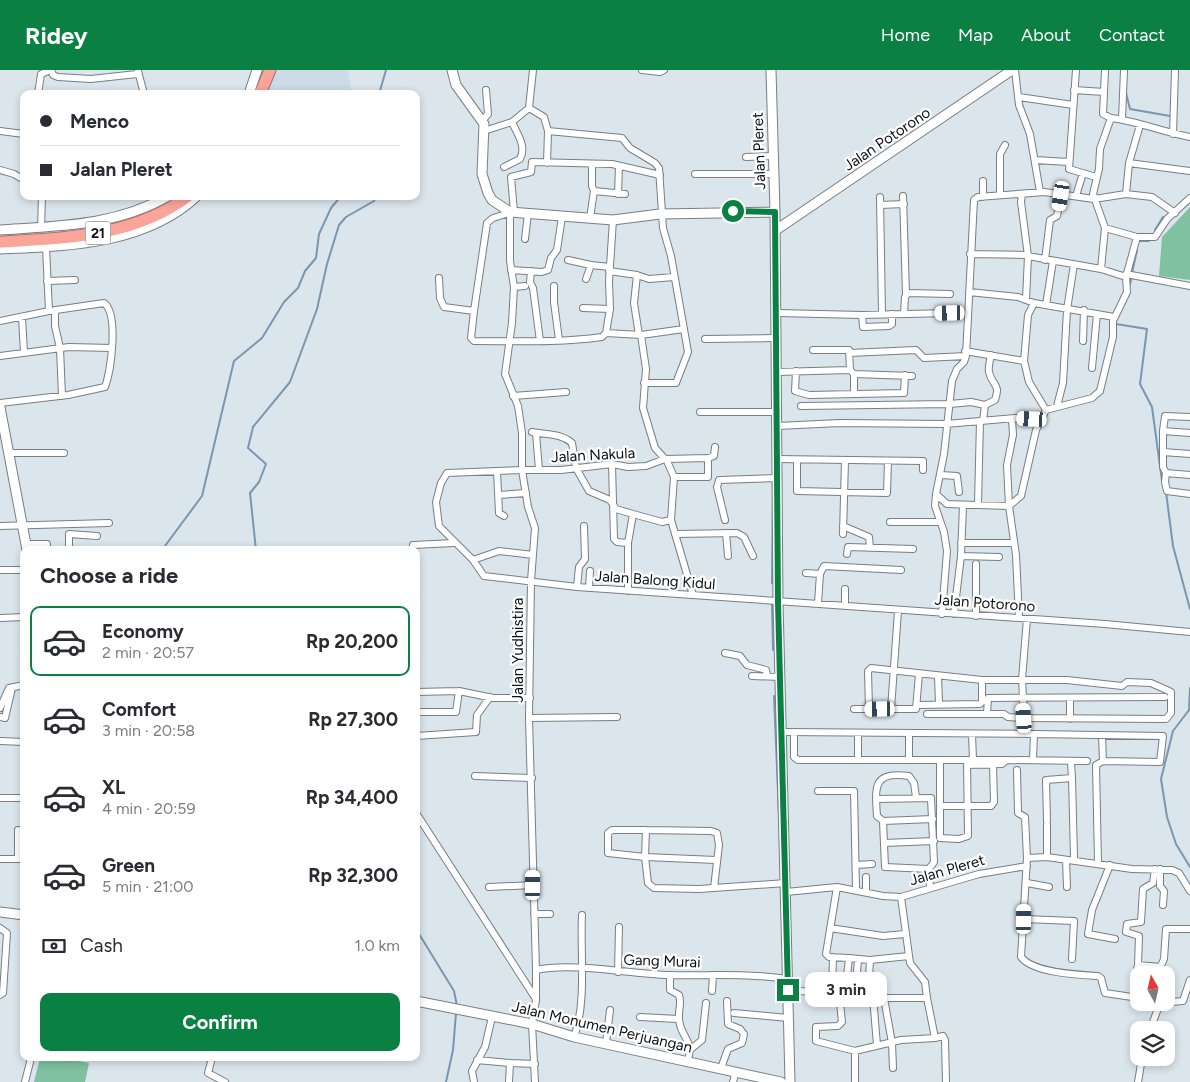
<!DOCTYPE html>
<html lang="en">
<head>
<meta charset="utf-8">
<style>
  :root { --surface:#fff; --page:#f7f7f7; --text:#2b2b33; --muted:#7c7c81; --line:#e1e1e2; --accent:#0b8043 }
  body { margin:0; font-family:Figtree,sans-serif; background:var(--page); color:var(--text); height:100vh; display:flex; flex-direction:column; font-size:19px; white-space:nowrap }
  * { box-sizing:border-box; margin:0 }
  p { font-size:16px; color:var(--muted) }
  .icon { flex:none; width:28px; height:28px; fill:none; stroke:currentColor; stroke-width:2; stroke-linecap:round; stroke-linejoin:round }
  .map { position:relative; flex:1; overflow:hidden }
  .sheet { position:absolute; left:20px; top:476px; width:400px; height:515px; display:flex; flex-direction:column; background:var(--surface); border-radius:10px; box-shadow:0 2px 8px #0003 }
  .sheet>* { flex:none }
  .hud { position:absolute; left:20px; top:20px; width:400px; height:110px; border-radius:10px; box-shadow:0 2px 8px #0003; display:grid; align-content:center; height:110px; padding:0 20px; background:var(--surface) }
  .needle { width:32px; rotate:352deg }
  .tools { position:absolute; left:1130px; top:896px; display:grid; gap:10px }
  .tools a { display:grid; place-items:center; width:45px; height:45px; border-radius:10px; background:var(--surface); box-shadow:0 2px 8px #0003; font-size:25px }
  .end { position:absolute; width:22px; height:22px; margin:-11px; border:6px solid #0b8043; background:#fff; box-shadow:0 0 0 2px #fff }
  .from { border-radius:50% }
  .bubble { position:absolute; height:35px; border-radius:10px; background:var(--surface); box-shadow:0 2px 8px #0003; font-size:16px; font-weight:700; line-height:35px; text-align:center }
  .car { position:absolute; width:15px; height:30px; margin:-15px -8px; border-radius:6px; box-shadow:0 0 4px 1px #0007; background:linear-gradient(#fff 24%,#345 0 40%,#fff 0 76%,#345 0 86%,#fff 0) }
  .hud b { display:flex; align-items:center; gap:18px; height:48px; font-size:19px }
  .hud b+b { border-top:1px solid var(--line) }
  .hud i { width:12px; height:12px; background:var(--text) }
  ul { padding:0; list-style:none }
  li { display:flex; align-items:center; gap:15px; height:70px; margin:0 10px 8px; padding:0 10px; border:2px solid transparent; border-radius:10px }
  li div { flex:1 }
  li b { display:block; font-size:19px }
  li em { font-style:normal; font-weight:700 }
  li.current { border-color:var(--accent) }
  li>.icon { width:45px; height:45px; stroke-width:1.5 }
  h2 { padding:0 20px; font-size:22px; line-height:60px }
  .pay { display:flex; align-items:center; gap:12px; height:55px; padding:0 20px; font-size:19px }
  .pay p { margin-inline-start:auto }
  .button { display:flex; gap:10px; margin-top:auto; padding:10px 20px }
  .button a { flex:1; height:58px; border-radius:10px; background:var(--accent); color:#fff; font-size:20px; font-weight:700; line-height:58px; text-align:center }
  header { display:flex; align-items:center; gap:30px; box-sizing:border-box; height:70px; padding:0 25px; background:var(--accent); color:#fff }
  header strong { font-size:24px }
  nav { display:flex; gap:28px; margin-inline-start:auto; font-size:18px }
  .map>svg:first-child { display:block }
</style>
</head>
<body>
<header>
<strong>Ridey</strong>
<nav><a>Home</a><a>Map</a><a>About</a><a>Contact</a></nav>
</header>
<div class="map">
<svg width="1190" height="1012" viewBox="0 0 1190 1012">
  <rect width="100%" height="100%" fill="#dbe5ec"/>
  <path fill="#cbdbe7" d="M275,0h73l4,24h-85z"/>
  <path fill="#7fc1a0" d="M1190,137v73l-31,-4 3,-39z
    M40,988h23l26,5 -4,19h-51z"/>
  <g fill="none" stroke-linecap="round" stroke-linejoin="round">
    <path stroke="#7997b0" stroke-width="2" d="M1126,23l4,16 40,7
      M379,24l7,-24
      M1155,160l8,-13
      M1139,171h10
      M1132,203l5,-23
      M1129,217l3,-10
      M1116,254l31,5 -7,55 12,23 10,74
      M1166,422l7,54 17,63
      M162,480l40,-54 32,-135 28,-23 22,-36 14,-14 7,-17 11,-13 3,-24 12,-26 10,-12
      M256,480l-6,-57 9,-11 7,-18 -18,-16 5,-21 37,-45 27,-73 10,-45 12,-39 7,-8 28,-16 3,-5
      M772,513l1,-93
      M772,534l1,46
      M1190,618l-1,22 -16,21 -12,48 6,38 9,27 14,23
      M774,626l5,120
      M416,859l38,62 3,15
      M446,1012l7,-32 3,-37"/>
    <defs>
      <path id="street" d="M51,0l2,5 5,2 33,2 46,-5
        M642,0l18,2 4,-2
        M1015,0l4,35 11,29 10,58
        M1076,0l-7,99 27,8
        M1105,0l-2,44 8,4
        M138,1l6,23
        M1074,20l30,2
        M38,24l3,-20 10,-4
        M1019,27l54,8
        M529,38l15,9 4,14 74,7 8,10 25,15 4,5 4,60 8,28 17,96 -12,31h-32
        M529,38l4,-38
        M1122,49l2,-49
        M483,50l5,-6 -2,-24
        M0,61l24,3
        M484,61l28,-9 17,-14
        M1173,64l2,-64
        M746,87l27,-1
        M1035,90l34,2
        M547,93l1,-32
        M1129,93l61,8
        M592,94v22l2,5 31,3
        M504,97l16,-8c7,-13 -3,-25 -8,-37
        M0,100l14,4 10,6
        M695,104h78
        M983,111v16
        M618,124l1,-28
        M1022,124l-1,8 7,54 73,13 25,8
        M1126,124l3,-31 11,-38
        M1000,125v-41l5,-9
        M903,126l3,98
        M1076,126l7,-23
        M880,127l2,117
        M880,135l24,-1
        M510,142v49l4,26 -2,36 -7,51 13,32 4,27v37l-75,3 -6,10 -5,19 3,24 34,34 11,16 93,11 528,37 85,8
        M514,142l-3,-35 20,-5 1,-10 80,2 48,11
        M590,148l4,-27
        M41,158l1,-32
        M1137,167l-32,-9 -12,-34 6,-25 1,-20 11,-31c26,3 52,14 79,19
        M525,169l3,-26
        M46,177l3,64
        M970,184l57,1
        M568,190l23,5
        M1045,190l5,-40 7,-4 4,-22
        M1101,199l4,-41
        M511,200l31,2 6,-2 3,-12 6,-8 5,-33
        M531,201l-1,11 3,6 7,53
        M609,201l28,4 -3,28 5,32
        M1126,204l64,12
        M637,205l12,4 25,-2
        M439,208l1,20 4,9 30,4 -3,27 3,3c42,0 85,2 128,-4l4,-4 35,2 5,34 -3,39 12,40 12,13 7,16 -3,43
        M586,209l5,-14 19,2
        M47,211l28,-1
        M554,216v16l5,38
        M514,217l11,-1
        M969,222l49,5 16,6
        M1026,230l2,-44
        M1046,235l7,-44
        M583,238l27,1
        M55,240v16l5,22 2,48
        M474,241l13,-88 6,-5 13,-4 1,-4
        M777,243l85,2 88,-2
        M904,244l1,-17 3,-4 42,1
        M862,245l1,12 26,-1 3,-2v-10
        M22,248l2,34
        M0,251l49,-10 55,-8c15,11 7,68 1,84l-37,8 -68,8
        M606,263l4,-24 -1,-28 4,-61
        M641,265l43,-6
        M705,269l71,-1
        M1083,271l1,-31
        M965,281l59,10 5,21 17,28
        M849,283l67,-3 8,8 42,-2
        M0,286l69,-9 43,1
        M1024,291l4,-46 6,-12 80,14
        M1092,298l5,-54
        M850,300l4,4 58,2
        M796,301l-1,20 14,4 95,-2 1,-18
        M776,302l74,-2 -1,-20h-36
        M854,304v20
        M513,326l53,-4
        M801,336l149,-2 21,-2 14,3
        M1057,336l6,-23 4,-73 7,-46
        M700,342h77
        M1190,347l-25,-1 -2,15 27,2
        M1012,349l1,16 -6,30 2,41 12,-10 15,-66 10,-20 46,-12 8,-7 13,-54v-16l14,-29 -1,-15 11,-40h18l12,-18 23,-21
        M983,351l2,-16 10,-5c6,-17 -3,-14 -6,-28 -1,-5 1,-12 2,-17
        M777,356l63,-3 106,1 69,-6 25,2
        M1163,361v21l27,2
        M532,362c14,3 29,1 40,11l4,25 13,23 21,9 6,9 17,5
        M536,363l3,37
        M1163,382v15l3,6
        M10,383h54
        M777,389l146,2v9
        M797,390v31l90,2 1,-32
        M612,394l2,75 3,3 11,1
        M497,401l2,42 5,3
        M1166,403l-1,9 2,9 23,3
        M1166,403l24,2
        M941,405l16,1 2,16
        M674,407h34v-19
        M936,424l11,10 62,2 7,49 3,63
        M499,425l27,-2
        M978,434l2,-83
        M725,450l-8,-33 2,-7 59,-2
        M890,452h49
        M0,456l109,-3
        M843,456l26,11 1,10
        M726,463l2,23
        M675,464l62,-1 7,4 9,19
        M843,464l2,-74
        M961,473h53
        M26,474h21
        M413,475l41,-2
        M69,480v-16l28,2
        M847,484l1,-7 65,2
        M961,486l38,1
        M473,490l26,-9 34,4
        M976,494v52
        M0,500h24
        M806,503l14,1
        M577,517l2,-20 6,-8 -1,-33
        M589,518l1,-17
        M628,521v-48l5,-29 29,8 9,-2 22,75
        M818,533l2,-29 4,-8 77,4
        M845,536v-17
        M942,544l5,-63 -3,-19 -9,-26 1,-12 8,-40 8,-73 5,-12 7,-7 2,-6 8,-156 4,-3 66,-5 50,7 32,-5 26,3 23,16
        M954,544l7,-58 2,-50
        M0,548l24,-1
        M725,583l15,3 7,9 19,5 1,5
        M752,606l29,1
        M938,606l1,28
        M416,622l43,-1 34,7h37
        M1070,628v21
        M0,638l9,-20 15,-3
        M854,639h62l3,-35
        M869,639l-1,-38 3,-3 111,12v22l-2,2 -62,1
        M891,639l7,-98
        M416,642h40l3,-21
        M927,644h77l4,3 16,1 142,1 5,-6v-21l-20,-9 -24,-1 -5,4 -55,-6h-85
        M987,644l1,-16 177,-1
        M0,647l5,1 7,-30
        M529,648l88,-1
        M1024,648l-2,-39 5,-60
        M782,662l252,2 -1,26
        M794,663v24l4,3h209
        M858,664v26
        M972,664l1,26
        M1034,664l129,2 -3,26 -57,-1 -7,4 2,98
        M1102,665l1,26
        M416,666l60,-4 1,-17 13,-18
        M0,671l24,1
        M909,690v-26
        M940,690v78l19,1 9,-3 -1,-76
        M1071,692l1,16
        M967,695l35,-1 5,-4 80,1
        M1017,700l1,43 7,4 2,41
        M475,706l57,2
        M818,721h36l2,98
        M916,727l-2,-14 -5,-7c-36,-5 -34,10 -32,40l6,5 50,-2
        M0,728h24
        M876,729l55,-1 3,64 -5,7 1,19
        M940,736h51l3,-4 -1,-38
        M416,743l120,186
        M883,751l2,46 44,2
        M1047,751l-1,-41 26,-2 2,79
        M18,760v29h6
        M646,760l65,1 6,2 2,12 -5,43
        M884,773l50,-2
        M1047,787v-32
        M0,789h18
        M716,790l-71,-3 1,-27h-34l-4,3v20l37,4 3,26 6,5 45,1 87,-6
        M1066,790l1,27
        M856,795l16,-1
        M1110,795l-18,45 -4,24 27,5
        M1160,799v17l4,5 -1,14
        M1027,813l22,4
        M489,817l44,-2
        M837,817l-11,67 3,3 20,1
        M786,822l51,-5 46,9 18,1 78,-23 48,-8
        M866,822v-15
        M901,827l9,66 15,19 2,16
        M534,844h16
        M1024,849l50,2 -2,38
        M0,858l7,5 -4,60 -3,2
        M830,858l53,8 22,-2
        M833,887l-1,36 8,10 2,19 -4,4 -22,1v14l39,10 46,-11 34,-2
        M1138,895l1,-29 -13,-4 1,-8 14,-2 2,-33 10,-6 2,-14
        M1137,899l1,-4 23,2
        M536,900c36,-8 95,4 133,5 40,1 79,-2 119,4
        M618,902l1,-45
        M670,905v15l9,5c3,9 -1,15 0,24 1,18 15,20 9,41
        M1157,905l7,-16 2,-30h24
        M788,920l96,8h43l8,40 8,-2 2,4 1,42
        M712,921l1,-16
        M845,924l4,-36 21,2 39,-4
        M855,926l3,-37
        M868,927l2,-37
        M873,927l4,48
        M884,928l8,45 1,25
        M1139,928l-34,-5 -4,-15 -3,-2c-19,-1 -65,-3 -77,-19l6,-99 20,-1 85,12 40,1 7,3 11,18
        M734,943l54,5
        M640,947l38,2
        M1150,960l10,-27 23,-2 7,-21
        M574,967c13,-35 6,-85 8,-122
        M606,973l4,-33
        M691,979l11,-9 4,-37
        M212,988l-4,15 17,9
        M477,990l33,3 -1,19
        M510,993l25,1
        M721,998l7,-19 14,-6 2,-9 -4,-5 -12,-5 -1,-23
        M25,1012l6,-24
        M474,1012l-2,-11 13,-24 7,-30
        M535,1012l-3,-58 4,-24v-30l-7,-252 2,-137 4,-53 -7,-21 -6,-37h39l51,-6 16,3 18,-1 19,-7 43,-1 6,-2 1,-9
        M733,1012l3,-11
        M855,1012v-31
        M1138,1012l4,-24"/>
      <path id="secondary" d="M452,0l4,15 28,39 -2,50 6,19 4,7 18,12 103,8 47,-6 115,-2
        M771,0l4,142 3,390 12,480
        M249,24l8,-24
        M0,160c59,-4 116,-4 168,-34
        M776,160l236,-160
        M0,179c67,-3 145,-4 197,-53
        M0,337l27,143
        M0,842l24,3
        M416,931l116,23 42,13 207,45"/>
      <path id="highway" d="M260,24l10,-24
        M0,172c65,-4 134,-5 188,-46"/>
    </defs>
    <use href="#street" stroke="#767f85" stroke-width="8"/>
    <use href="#secondary" stroke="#767f85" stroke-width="11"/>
    <use href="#highway" stroke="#a8706b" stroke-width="13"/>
    <use href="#street" stroke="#fff" stroke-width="6"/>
    <use href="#secondary" stroke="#fff" stroke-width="9"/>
    <use href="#highway" stroke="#fba49a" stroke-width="11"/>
  </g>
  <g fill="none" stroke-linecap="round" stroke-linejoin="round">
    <path stroke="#0b8043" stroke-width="6" d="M733,141l42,1 3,390 10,388"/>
  </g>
  <g text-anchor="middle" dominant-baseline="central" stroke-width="4.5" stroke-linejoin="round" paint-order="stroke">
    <rect fill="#fff" stroke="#56585a" stroke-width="1" x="85.5" y="151.5" width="25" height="23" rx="4"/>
    <g font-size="14" font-weight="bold" fill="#0d1013">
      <text x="98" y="163">21</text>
    </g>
    <g font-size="15" fill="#0d1013" stroke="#fff">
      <text transform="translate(887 69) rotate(-34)">Jalan Potorono</text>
      <text transform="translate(759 81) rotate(-92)">Jalan Pleret</text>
      <text transform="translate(593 385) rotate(-3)">Jalan Nakula</text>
      <text transform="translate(655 510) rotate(4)">Jalan Balong Kidul</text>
      <text transform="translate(985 533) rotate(4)">Jalan Potorono</text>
      <text transform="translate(518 580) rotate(-90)">Jalan Yudhistira</text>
      <text transform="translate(947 800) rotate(-16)">Jalan Pleret</text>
      <text transform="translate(662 891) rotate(2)">Gang Murai</text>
      <text transform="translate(602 957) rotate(13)">Jalan Monumen Perjuangan</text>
    </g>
  </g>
</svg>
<div class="tools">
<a><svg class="needle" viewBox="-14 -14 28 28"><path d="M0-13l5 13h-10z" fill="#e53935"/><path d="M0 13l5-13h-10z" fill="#7c7c81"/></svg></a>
<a><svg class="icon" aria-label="layers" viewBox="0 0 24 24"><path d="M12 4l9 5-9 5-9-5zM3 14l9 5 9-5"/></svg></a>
</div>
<i class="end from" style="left:733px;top:141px"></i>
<i class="end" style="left:788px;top:920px"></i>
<div class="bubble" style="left:805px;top:902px;width:82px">3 min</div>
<i class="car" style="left:1061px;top:126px;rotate:189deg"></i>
<i class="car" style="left:950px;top:243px;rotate:269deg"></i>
<i class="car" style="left:1032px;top:349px;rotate:273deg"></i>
<i class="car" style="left:880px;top:639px;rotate:269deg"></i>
<i class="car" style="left:1024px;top:648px;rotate:356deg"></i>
<i class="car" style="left:533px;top:815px;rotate:0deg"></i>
<i class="car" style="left:1024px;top:849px;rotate:1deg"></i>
<div class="hud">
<b><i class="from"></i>Menco</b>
<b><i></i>Jalan Pleret</b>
</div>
<section class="sheet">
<h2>Choose a ride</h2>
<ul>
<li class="current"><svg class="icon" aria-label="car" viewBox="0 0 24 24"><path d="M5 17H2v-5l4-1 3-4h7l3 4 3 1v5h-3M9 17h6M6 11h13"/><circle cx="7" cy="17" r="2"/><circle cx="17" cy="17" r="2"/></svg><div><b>Economy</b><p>2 min · 20:57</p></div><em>Rp 20,200</em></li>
<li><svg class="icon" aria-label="car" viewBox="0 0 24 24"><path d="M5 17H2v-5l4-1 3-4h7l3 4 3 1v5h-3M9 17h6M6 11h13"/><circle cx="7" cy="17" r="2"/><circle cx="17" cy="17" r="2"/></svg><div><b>Comfort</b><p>3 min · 20:58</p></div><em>Rp 27,300</em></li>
<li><svg class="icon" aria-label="car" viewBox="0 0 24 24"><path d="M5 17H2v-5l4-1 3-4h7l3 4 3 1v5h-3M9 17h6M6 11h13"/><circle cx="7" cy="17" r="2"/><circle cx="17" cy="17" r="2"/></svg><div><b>XL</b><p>4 min · 20:59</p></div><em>Rp 34,400</em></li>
<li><svg class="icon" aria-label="car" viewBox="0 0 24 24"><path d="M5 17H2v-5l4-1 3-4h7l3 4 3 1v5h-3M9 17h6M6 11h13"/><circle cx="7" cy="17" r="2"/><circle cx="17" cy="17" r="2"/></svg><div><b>Green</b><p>5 min · 21:00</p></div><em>Rp 32,300</em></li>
</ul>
<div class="pay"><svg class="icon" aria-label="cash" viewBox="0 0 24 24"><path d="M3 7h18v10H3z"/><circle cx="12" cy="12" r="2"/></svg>Cash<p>1.0 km</p></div>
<div class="button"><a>Confirm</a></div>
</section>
</div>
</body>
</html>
